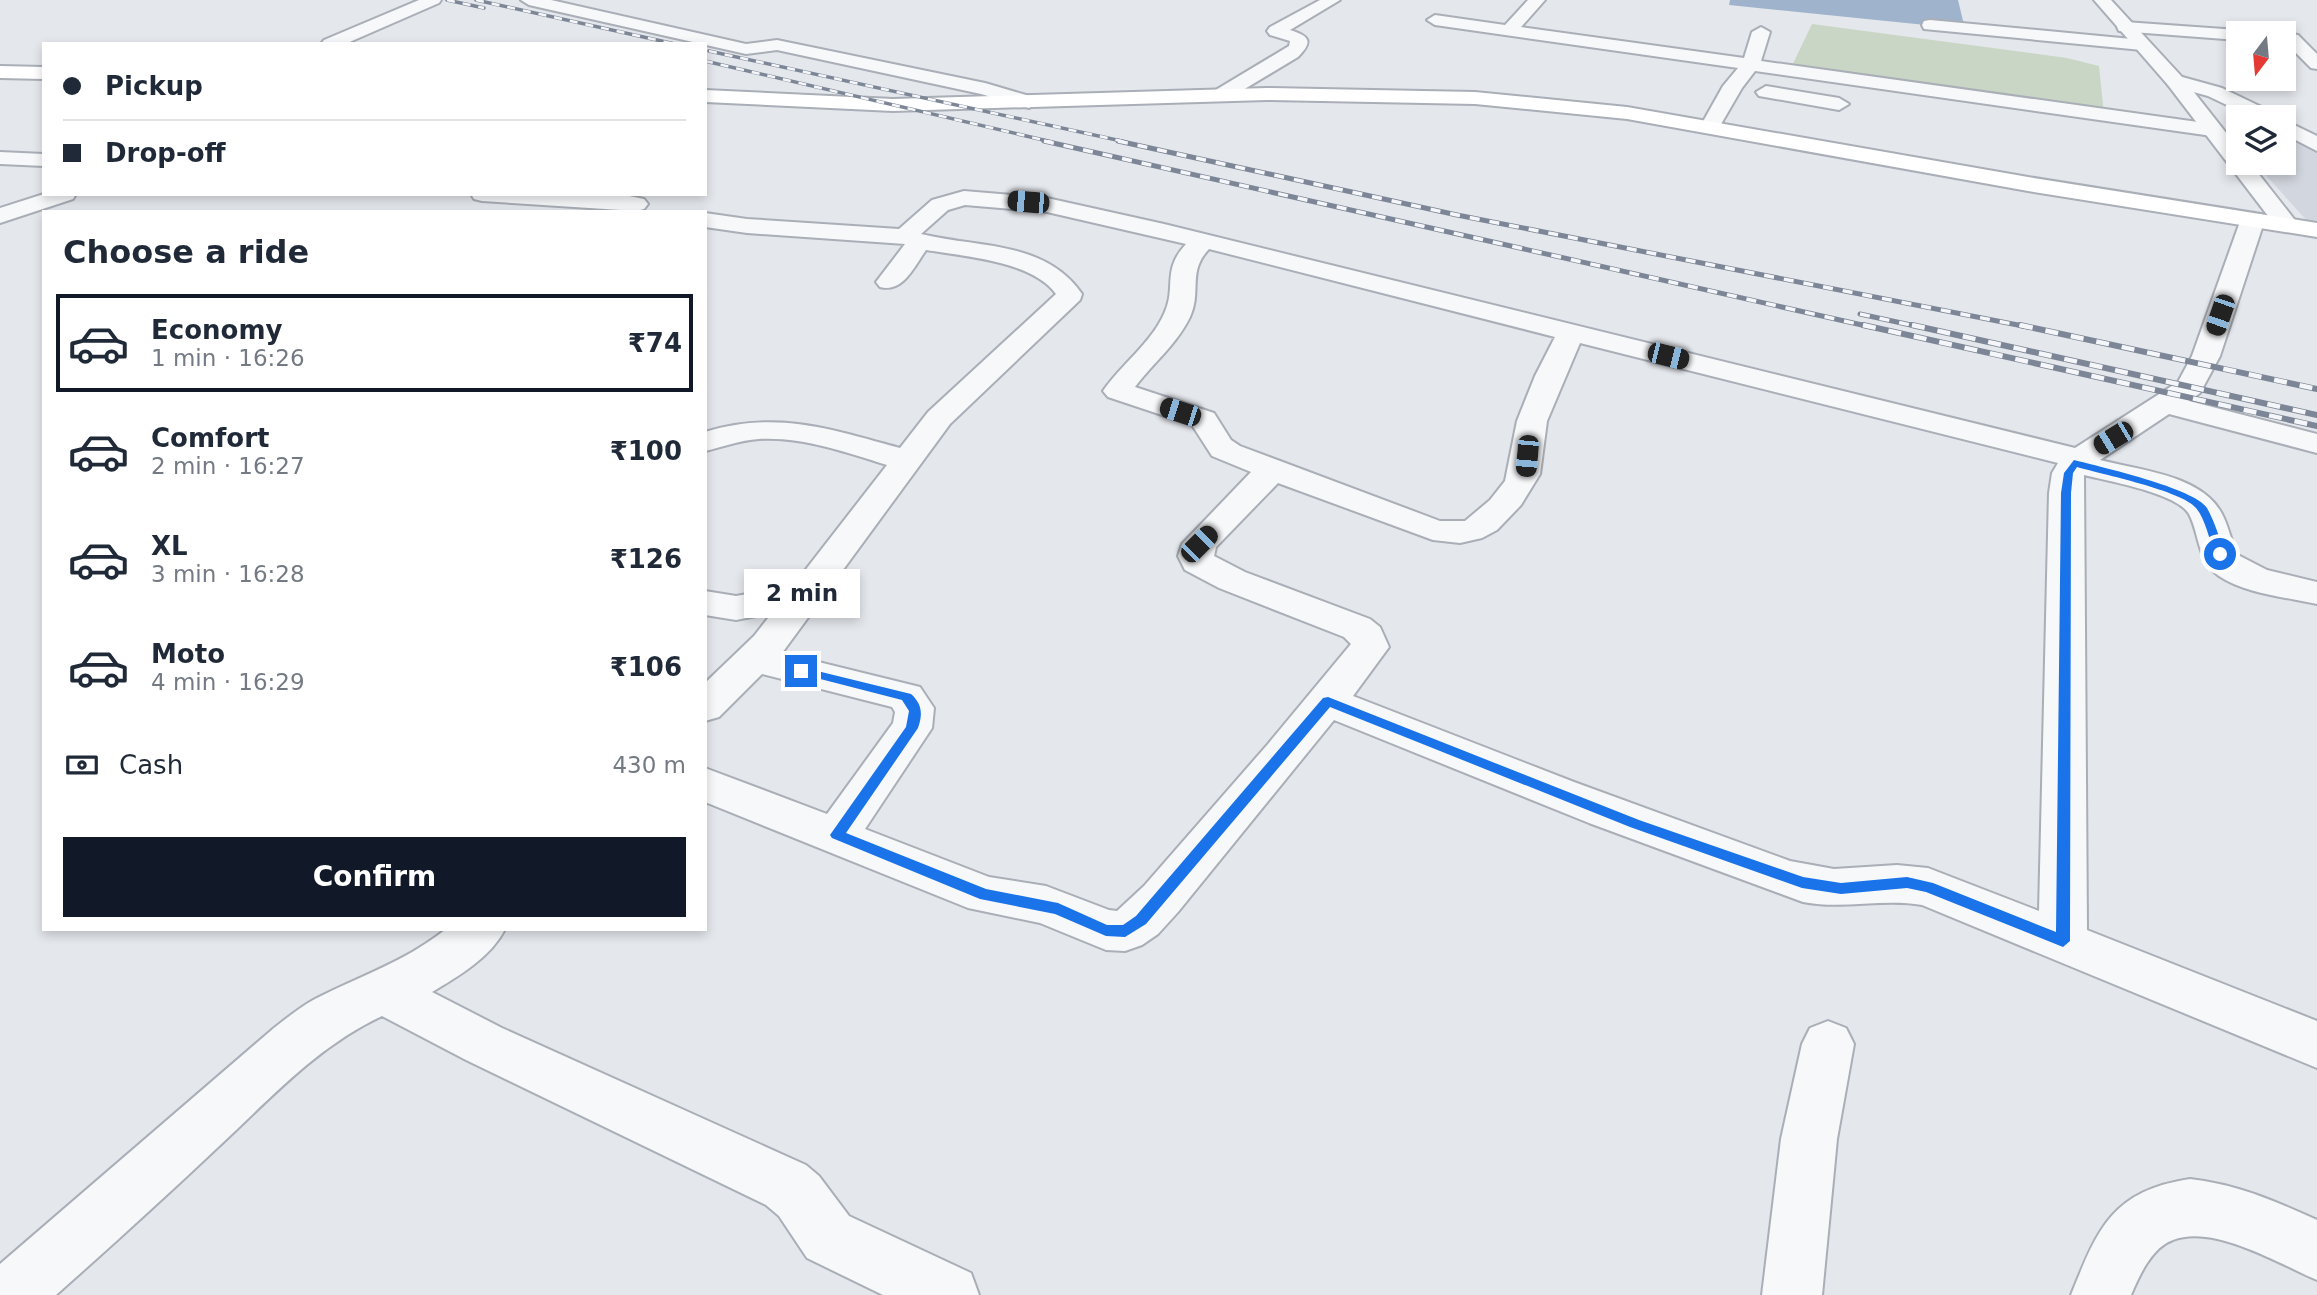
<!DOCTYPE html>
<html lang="en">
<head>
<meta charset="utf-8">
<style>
  :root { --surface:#fff; --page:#f2f2f3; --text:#1f2937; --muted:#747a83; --line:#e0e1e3; --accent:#111827 }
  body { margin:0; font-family:"DejaVu Sans",sans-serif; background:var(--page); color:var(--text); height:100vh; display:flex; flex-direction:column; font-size:26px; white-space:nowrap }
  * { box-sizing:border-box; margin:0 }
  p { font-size:23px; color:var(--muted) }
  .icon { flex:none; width:38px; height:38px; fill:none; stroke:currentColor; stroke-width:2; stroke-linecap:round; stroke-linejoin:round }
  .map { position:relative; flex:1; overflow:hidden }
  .panel { position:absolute; left:42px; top:210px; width:665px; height:721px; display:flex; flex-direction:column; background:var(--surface); border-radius:0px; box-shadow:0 4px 10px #0003 }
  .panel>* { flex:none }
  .top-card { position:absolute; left:42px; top:42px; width:665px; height:154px; border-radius:0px; box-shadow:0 4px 10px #0003; display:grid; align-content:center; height:154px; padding:0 21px; background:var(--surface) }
  .needle { width:46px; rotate:196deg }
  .controls { position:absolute; left:2226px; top:21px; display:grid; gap:14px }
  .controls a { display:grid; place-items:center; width:70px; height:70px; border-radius:0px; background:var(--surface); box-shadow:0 4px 10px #0003; font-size:35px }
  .end { position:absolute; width:32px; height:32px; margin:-16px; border:9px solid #1a73e8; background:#fff; box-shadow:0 0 0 4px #fff }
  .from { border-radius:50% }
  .bubble { position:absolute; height:49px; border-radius:0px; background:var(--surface); box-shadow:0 4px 10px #0003; font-size:23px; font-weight:600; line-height:49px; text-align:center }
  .car { position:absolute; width:21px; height:42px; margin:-21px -10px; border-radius:9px; box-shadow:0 0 5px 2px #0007; background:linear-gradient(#222 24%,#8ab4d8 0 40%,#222 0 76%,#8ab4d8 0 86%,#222 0) }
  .top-card b { display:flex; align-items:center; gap:24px; height:66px; font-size:26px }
  .top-card b+b { border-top:2px solid var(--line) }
  .top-card i { width:18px; height:18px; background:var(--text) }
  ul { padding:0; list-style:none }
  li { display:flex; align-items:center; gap:21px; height:98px; margin:0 14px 10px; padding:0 7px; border:4px solid transparent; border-radius:0px }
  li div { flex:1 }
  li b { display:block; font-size:26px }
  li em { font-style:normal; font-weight:600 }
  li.active { border-color:var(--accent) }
  li>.icon { width:63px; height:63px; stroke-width:1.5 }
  h2 { padding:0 21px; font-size:32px; line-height:84px }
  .pay { display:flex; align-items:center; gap:18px; height:77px; padding:0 21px; font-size:26px }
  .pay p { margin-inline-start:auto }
  .cta { display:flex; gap:14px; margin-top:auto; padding:14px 21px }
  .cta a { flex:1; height:80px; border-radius:0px; background:var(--accent); color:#fff; font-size:28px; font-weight:600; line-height:80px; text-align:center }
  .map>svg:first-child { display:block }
</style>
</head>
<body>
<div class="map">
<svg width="2317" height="1295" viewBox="0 0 2317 1295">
  <rect width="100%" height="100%" fill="#e4e7ec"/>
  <path fill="#d2d6de" d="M2284,129l33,19v76l-9,-2 -53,-59h29z"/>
  <path fill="#c9d6c5" d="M1812,24l255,34 32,8 5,49 -315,-43z"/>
  <path fill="#9fb4cc" d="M1730,0h228l7,29 -236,-24z"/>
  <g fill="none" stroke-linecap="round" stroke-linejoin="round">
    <defs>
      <path id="minor" d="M419,0h22l-2,3 -94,41h-24l3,-4z
        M521,0h30l195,44 31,-4 208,43 51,15 3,4 -10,6 -48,-14 -204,-44 -31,4 -217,-49z
        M1320,0h20l-50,30c19,6 24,11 8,27l-70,42h-14l-3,-4 3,-4 75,-45 1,-5 -20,-6 -3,-4 3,-4z
        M1528,0h17l-24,27 223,31 8,-26 9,-5 9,5 -9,29 451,63 7,2 3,4 -3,4 -7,2 -457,-65 -13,17 -25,43h-14l-3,-4 23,-41 15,-18 -303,-43 -8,-5 8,-5 70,10z
        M1930,20l212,20 9,5 -9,5 -218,-21 -2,-4 2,-4z
        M2125,22l113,8 7,3h-7v7l-119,-9 -2,-4z
        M2292,34l6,1 19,19v15l-6,-1 -25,-25 -2,-5z
        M2175,75l47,13 52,25 3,4h-25l-44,-21 -40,-11 -2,-4z
        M1766,86l73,12 10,6 -10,6 -80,-14 -3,-4z
        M2284,120l33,16v15l-33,-17z
        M0,152l44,2v12l-44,-2z
        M964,191l83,7 117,26 911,224 103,-66 14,-26 49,-137 4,-5h16l4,5 -45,137 -20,37 -11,8 128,33v19l-148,-39 -69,46c39,10 102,15 122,54 7,13 9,28 16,41l29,15 50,12v22c-31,-7 -71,-10 -98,-28 -22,-15 -19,-41 -30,-62 -12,-21 -82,-33 -105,-39l3,455 230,91v47l-395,-163c-40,-7 -79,5 -119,-3l-214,-79 -255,-103 -156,192 -20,22 -16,11 -17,6 -19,-1 -66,-27 -72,-15 -263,-106v-34l122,46 66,-91 2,-11 -3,-5 -130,-33 -43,43 -14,4v-38l49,-47 18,-23 -36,7 -31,-5v-24l31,5 57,-10 94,-121c-42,-13 -84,-28 -128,-26 -19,1 -36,8 -54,12v-19c71,-22 126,-3 195,16l28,-36 128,-118c-23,-33 -94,-38 -130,-44 -12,17 -23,43 -46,37l-4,-5 29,-38 -158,-11 -42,-6v-14l42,6 152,10 33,-29zM965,205l82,7 139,32c-25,27 -9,43 -22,70 -13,29 -43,51 -61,77l5,6 84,28 20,31 39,16 -69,72 -4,12 7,14 34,18 125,49 7,7 -83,100 -124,142 -27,25 -8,-1 -63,-24 -57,-9 -124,-48 67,-101 2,-20 -14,-21 -138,-34 168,-229 130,-124 2,-6c-37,-54 -105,-46 -161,-60l27,-24zM1209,249l346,88 -20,39 -18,45 -12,60 -15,19 -25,21h-25l-200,-75 -9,-6 -17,-27 -79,-26c18,-24 42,-43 55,-70 12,-26 -3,-45 19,-68zM1580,343l478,120 -6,10 -3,20 -10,418 -111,-43 -31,-3 -63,4 -44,-8 -216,-79 -221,-86 36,-49 -9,-20 -10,-8 -125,-47 -31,-16 2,-9 62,-64 155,57 27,3 22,-5 15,-8 24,-25 19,-31 7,-53z
        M44,194h32l-3,5 -73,24v-15z
        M471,194c50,0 126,-7 173,5l4,5 -4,5 -8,2 -154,-10 -8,-2z
        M446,929h59c-14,28 -46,47 -73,63l70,36 304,137 13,11 30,40 122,57 8,22h-96l-76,-37 -28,-42 -13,-11 -300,-145 -84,-44c-66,31 -112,83 -165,132 -53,50 -107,99 -161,147h-56v-31l274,-236c13,-10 26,-21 41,-29 47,-24 88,-36 131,-70z
        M1828,1021l18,7 8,16 -17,95 -15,156h-60l19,-156 21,-95 8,-16z
        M2190,1179c46,5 85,22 127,41v60c-38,-16 -103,-56 -144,-40 -21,7 -34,36 -42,55h-60c27,-67 41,-104 119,-116z"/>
      <path id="tertiary" d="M2094,0h17l71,77 56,71v15h12l44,56 4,5 -4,5h-16l-110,-144z"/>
      <path id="secondary" d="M0,66l44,1v12l-44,-1z
        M1267,88l208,4 152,15 401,70 289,46v14l-289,-46 -401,-72 -152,-15 -208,-4 -374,11 -188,-9v-12l188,9z"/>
    </defs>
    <use href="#minor" stroke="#a9aeb7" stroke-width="4"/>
    <use href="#tertiary" stroke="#a9aeb7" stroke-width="4"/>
    <use href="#secondary" stroke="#a9aeb7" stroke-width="4"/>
    <use href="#minor" fill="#f7f8fa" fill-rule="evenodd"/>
    <use href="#tertiary" fill="#f7f8fa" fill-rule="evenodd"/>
    <use href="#secondary" fill="#fff" fill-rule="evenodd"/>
    <defs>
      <path id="rail-far2" d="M447,0l37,8
        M476,0l199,44
        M709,51l417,91
        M705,61l347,81"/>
      <path id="rail-far1" d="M1044,141l827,186
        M1118,141l339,74 571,112
        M1860,314l60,13"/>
      <path id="rail" d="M1863,325l454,101
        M1912,325l405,90
        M2020,325l297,64"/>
    </defs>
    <use href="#rail-far2" stroke="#7d8696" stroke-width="3.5"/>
    <use href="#rail-far1" stroke="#7d8696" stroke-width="5"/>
    <use href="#rail" stroke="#7d8696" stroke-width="6"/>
    <use href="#rail-far2" stroke="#f4f6f9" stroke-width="2.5" stroke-dasharray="8" stroke-linecap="butt"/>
    <use href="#rail-far1" stroke="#f4f6f9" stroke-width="3.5" stroke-dasharray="10" stroke-linecap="butt"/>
    <use href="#rail" stroke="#f4f6f9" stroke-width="4.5" stroke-dasharray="13" stroke-linecap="butt"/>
  </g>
  <path fill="#1a73e8" d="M2074,460c27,7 120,28 133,48 8,14 13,32 18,46l-5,4 -5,-4c-6,-14 -9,-34 -19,-46 -13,-17 -95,-34 -119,-41l-4,6 -2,20 -1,448 -7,6 -137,-55 -19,-4 -66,6 -39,-6 -172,-61 -300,-120 -184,217 -21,13 -19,-1 -51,-22 -75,-15 -148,-61 -2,-3 76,-108 3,-16 -7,-11 -105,-27 -2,-2 6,-4 110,27c11,10 12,20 7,34l-72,105 140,56 72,14 49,22h16l13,-9 187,-218 5,-1 311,123 164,57 38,6 66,-6 26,6 123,49 5,-439 3,-20z"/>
</svg>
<div class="controls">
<a><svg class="needle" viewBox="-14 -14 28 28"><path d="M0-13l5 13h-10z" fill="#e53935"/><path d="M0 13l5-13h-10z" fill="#747a83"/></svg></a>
<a><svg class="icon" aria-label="layers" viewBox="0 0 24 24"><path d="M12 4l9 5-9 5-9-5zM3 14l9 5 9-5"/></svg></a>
</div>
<i class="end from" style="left:2220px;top:554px"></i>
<i class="end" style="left:801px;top:671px"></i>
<div class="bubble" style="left:744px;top:569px;width:116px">2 min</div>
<i class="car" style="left:1028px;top:202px;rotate:275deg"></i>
<i class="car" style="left:2220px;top:315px;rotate:199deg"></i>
<i class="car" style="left:1668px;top:356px;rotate:104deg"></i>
<i class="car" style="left:1180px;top:412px;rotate:288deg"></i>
<i class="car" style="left:2113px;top:438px;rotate:239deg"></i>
<i class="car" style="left:1527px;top:456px;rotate:185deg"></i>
<i class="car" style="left:1199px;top:544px;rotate:45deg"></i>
<div class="top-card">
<b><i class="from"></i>Pickup</b>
<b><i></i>Drop-off</b>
</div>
<section class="panel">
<h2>Choose a ride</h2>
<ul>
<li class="active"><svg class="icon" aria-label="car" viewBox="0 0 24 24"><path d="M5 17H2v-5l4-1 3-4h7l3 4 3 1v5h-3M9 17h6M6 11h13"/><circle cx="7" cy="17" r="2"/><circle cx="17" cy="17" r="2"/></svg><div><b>Economy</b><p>1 min · 16:26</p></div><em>₹74</em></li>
<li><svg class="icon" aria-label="car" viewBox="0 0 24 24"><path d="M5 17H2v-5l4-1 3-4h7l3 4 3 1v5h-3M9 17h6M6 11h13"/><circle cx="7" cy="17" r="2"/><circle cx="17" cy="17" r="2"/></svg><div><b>Comfort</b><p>2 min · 16:27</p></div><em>₹100</em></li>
<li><svg class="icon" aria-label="car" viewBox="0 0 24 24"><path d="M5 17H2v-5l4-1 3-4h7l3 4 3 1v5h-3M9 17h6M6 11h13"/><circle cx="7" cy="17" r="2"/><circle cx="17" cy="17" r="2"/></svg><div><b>XL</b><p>3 min · 16:28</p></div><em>₹126</em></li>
<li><svg class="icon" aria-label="car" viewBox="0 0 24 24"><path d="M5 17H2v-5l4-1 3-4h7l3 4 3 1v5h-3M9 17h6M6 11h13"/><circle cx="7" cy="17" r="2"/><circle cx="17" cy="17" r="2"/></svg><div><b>Moto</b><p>4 min · 16:29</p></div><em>₹106</em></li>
</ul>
<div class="pay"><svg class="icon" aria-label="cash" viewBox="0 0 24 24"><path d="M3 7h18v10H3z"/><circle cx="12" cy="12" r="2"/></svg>Cash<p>430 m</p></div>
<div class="cta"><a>Confirm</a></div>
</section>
</div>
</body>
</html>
